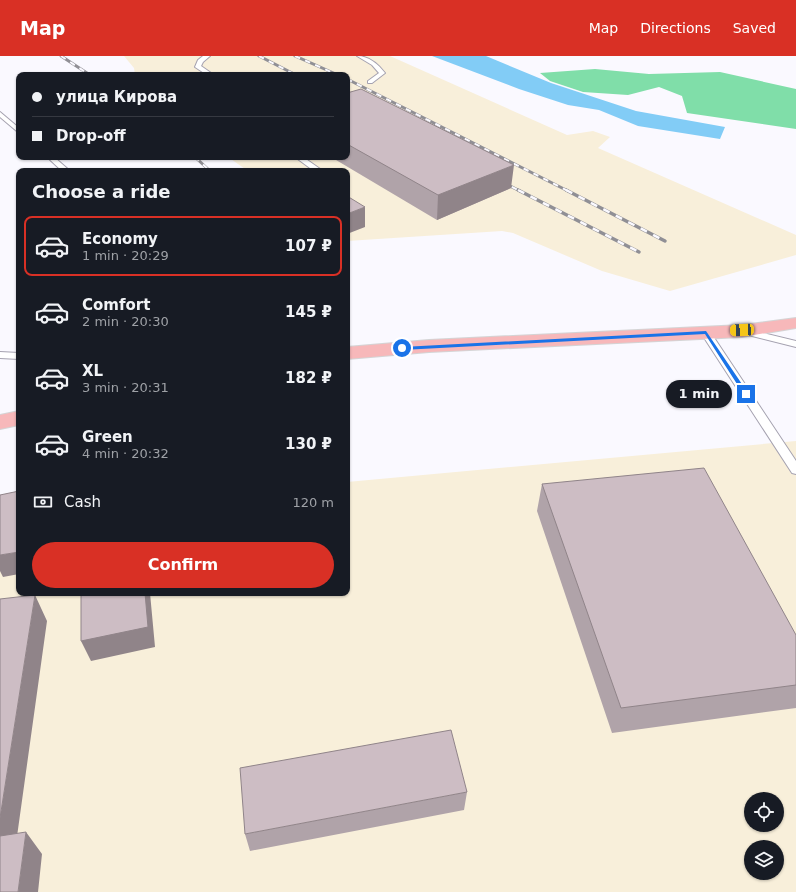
<!DOCTYPE html>
<html lang="en">
<head>
<meta charset="utf-8">
<style>
  :root { --surface:#171b24; --page:#20242c; --text:#f1f3f6; --muted:#9ea1a6; --line:#363941; --accent:#d93025 }
  body { margin:0; font-family:"DejaVu Sans",sans-serif; background:var(--page); color:var(--text); height:100vh; display:flex; flex-direction:column; font-size:15px; white-space:nowrap }
  * { box-sizing:border-box; margin:0 }
  p { font-size:13px; color:var(--muted) }
  .icon { flex:none; width:22px; height:22px; fill:none; stroke:currentColor; stroke-width:2; stroke-linecap:round; stroke-linejoin:round }
  .map { position:relative; flex:1; overflow:hidden }
  .sheet { position:absolute; left:16px; top:112px; width:334px; height:428px; display:flex; flex-direction:column; background:var(--surface); border-radius:8px; box-shadow:0 1px 3px #0004 }
  .sheet>* { flex:none }
  .guide { position:absolute; left:16px; top:16px; width:334px; height:88px; border-radius:8px; box-shadow:0 1px 3px #0004; display:grid; align-content:center; height:88px; padding:0 16px; background:var(--surface) }
  .buttons { position:absolute; left:744px; top:736px; display:grid; gap:8px }
  .buttons a { display:grid; place-items:center; width:40px; height:40px; border-radius:50%; background:var(--surface); box-shadow:0 1px 3px #0004; font-size:20px }
  .end { position:absolute; width:18px; height:18px; margin:-9px; border:5px solid #1a73e8; background:#fff; box-shadow:0 0 0 2px #fff }
  .from { border-radius:50% }
  .bubble { position:absolute; height:28px; border-radius:14px; background:var(--surface); box-shadow:0 1px 3px #0004; font-size:13px; font-weight:800; line-height:28px; text-align:center }
  .car { position:absolute; width:12px; height:24px; margin:-12px -6px; border-radius:5px; box-shadow:0 0 3px 1px #0007; background:linear-gradient(#f5c518 24%,#345 0 40%,#f5c518 0 76%,#345 0 86%,#f5c518 0) }
  .guide b { display:flex; align-items:center; gap:14px; height:38px; font-size:15px }
  .guide b+b { border-top:1px solid var(--line) }
  .guide i { width:10px; height:10px; background:var(--text) }
  ul { padding:0; list-style:none }
  li { display:flex; align-items:center; gap:12px; height:60px; margin:0 8px 6px; padding:0 8px; border:2px solid transparent; border-radius:8px }
  li div { flex:1 }
  li b { display:block; font-size:15px }
  li em { font-style:normal; font-weight:800 }
  li.active { border-color:var(--accent) }
  li>.icon { width:36px; height:36px; stroke-width:1.5 }
  h2 { padding:0 16px; font-size:18px; line-height:48px }
  .pay { display:flex; align-items:center; gap:10px; height:44px; padding:0 16px; font-size:15px }
  .pay p { margin-inline-start:auto }
  .action { display:flex; gap:8px; margin-top:auto; padding:8px 16px }
  .action a { flex:1; height:46px; border-radius:24px; background:var(--accent); color:#fff; font-size:16px; font-weight:800; line-height:46px; text-align:center }
  header { display:flex; align-items:center; gap:24px; box-sizing:border-box; height:56px; padding:0 20px; background:var(--accent); color:#fff }
  header strong { font-size:19px }
  nav { display:flex; gap:22px; margin-inline-start:auto; font-size:14px }
  .map>svg:first-child { display:block }
</style>
</head>
<body>
<header>
<strong>Map</strong>
<nav><a>Map</a><a>Directions</a><a>Saved</a></nav>
</header>
<div class="map">
<svg width="796" height="836" viewBox="0 0 796 836">
  <rect width="100%" height="100%" fill="#faf9ff"/>
  <path fill="#f8efda" fill-rule="evenodd" d="M124,0h266l177,79 26,-4 17,6 -12,11 198,87v20l-126,36 -68,-20 -89,-38 -11,-2 -155,10v-70h-99l-20,-14h119v-82h-212l-1,-7z
    M796,385v451h-796v-375l19,-3v79h328v-111zM751,743h26v26h-26zM751,791h26v26h-26z"/>
  <path fill="#80dea9" d="M595,13l54,5 71,-2 76,17v40l-109,-16 -5,-17 -23,-9 -31,8 -45,-3 -33,-11 -10,-8z"/>
  <path fill="#82ccf6" d="M432,0h54l65,27 85,28 89,16 -5,12 -82,-13 -39,-16 -31,-5 -49,-16z"/>
  <g fill="none" stroke-linecap="round" stroke-linejoin="round">
    <defs>
      <path id="service" d="M203,0h7l-7,6 -2,4 13,9h-7l-12,-8 3,-7z
        M357,0c12,0 21,8 28,17l-13,10h-4v-2l11,-8 -7,-8z
        M0,56l19,16v5l-19,-16z
        M47,101h7l16,14h-8z
        M295,101h8l20,14h-9z
        M743,272l53,13v6l-56,-14 -2,-2z
        M706,274l5,3 85,128v13l-4,-1 -91,-140z
        M0,296l19,1v6l-19,-1z"/>
      <path id="primary" d="M796,262v10l-54,9 -313,15 -82,7v-12l82,-7 313,-15z
        M19,355v14l-19,4v-14z"/>
    </defs>
    <use href="#service" stroke="#a5a2b0" stroke-width="2"/>
    <use href="#primary" stroke="#d4d4d5" stroke-width="2"/>
    <use href="#service" fill="#fff" fill-rule="evenodd"/>
    <use href="#primary" fill="#f7b8ba" fill-rule="evenodd"/>
    <defs>
      <path id="rail-far1" d="M61,0l29,19
        M259,0l37,19
        M295,0l43,19
        M347,23l221,112
        M195,101l15,14
        M502,126l18,9"/>
      <path id="rail" d="M518,134l121,62
        M566,134l99,51"/>
    </defs>
    <use href="#rail-far1" stroke="#908f95" stroke-width="3"/>
    <use href="#rail" stroke="#908f95" stroke-width="3.5"/>
    <use href="#rail-far1" stroke="#faf9ff" stroke-width="2" stroke-dasharray="5.5" stroke-linecap="butt"/>
    <use href="#rail" stroke="#faf9ff" stroke-width="2.5" stroke-dasharray="7" stroke-linecap="butt"/>
  </g>
  <path fill="#b0a3a9" d="M347,37l164,95 -74,32 -106,-63h16z
    M542,428l254,151v73l-184,25 -75,-222z
    M467,736l-3,18 -214,41 -5,-17z"/>
  <path fill="#908489" d="M514,109l-3,23 -74,32 1,-25z
    M365,151v20l-18,7v-20z
    M19,496v22l-16,3 -3,-6v-16z
    M145,537h5l5,54 -64,14 -10,-20z
    M35,539l12,26 -33,237 -14,-18v-22z
    M26,776l16,22 -4,38h-20z"/>
  <path fill="#cdbdc4" stroke="#908489" d="M361,33l153,76 -76,30 -91,-51v-51z
    M347,140l18,11 -18,7z
    M704,412l92,167v50l-175,23 -79,-224z
    M19,435v61l-19,3v-60z
    M81,537h64l3,34 -67,14z
    M35,539l-35,223v-219z
    M451,674l16,62 -222,42 -5,-66z
    M26,776l-8,60h-18v-56z"/>
  <path fill="#1a73e8" d="M706,275l42,62v2h-4l-39,-61 -303,16 -3,-2 3,-1z"/>
</svg>
<div class="buttons">
<a><svg class="icon" aria-label="locate" viewBox="0 0 24 24"><circle cx="12" cy="12" r="6"/><path d="M12 2v4M12 18v4M2 12h4M18 12h4"/></svg></a>
<a><svg class="icon" aria-label="layers" viewBox="0 0 24 24"><path d="M12 4l9 5-9 5-9-5zM3 14l9 5 9-5"/></svg></a>
</div>
<i class="end from" style="left:402px;top:292px"></i>
<i class="end" style="left:746px;top:338px"></i>
<div class="bubble" style="left:666px;top:324px;width:66px">1 min</div>
<i class="car" style="left:742px;top:274px;rotate:267deg"></i>
<div class="guide">
<b><i class="from"></i>улица Кирова</b>
<b><i></i>Drop-off</b>
</div>
<section class="sheet">
<h2>Choose a ride</h2>
<ul>
<li class="active"><svg class="icon" aria-label="car" viewBox="0 0 24 24"><path d="M5 17H2v-5l4-1 3-4h7l3 4 3 1v5h-3M9 17h6M6 11h13"/><circle cx="7" cy="17" r="2"/><circle cx="17" cy="17" r="2"/></svg><div><b>Economy</b><p>1 min · 20:29</p></div><em>107 ₽</em></li>
<li><svg class="icon" aria-label="car" viewBox="0 0 24 24"><path d="M5 17H2v-5l4-1 3-4h7l3 4 3 1v5h-3M9 17h6M6 11h13"/><circle cx="7" cy="17" r="2"/><circle cx="17" cy="17" r="2"/></svg><div><b>Comfort</b><p>2 min · 20:30</p></div><em>145 ₽</em></li>
<li><svg class="icon" aria-label="car" viewBox="0 0 24 24"><path d="M5 17H2v-5l4-1 3-4h7l3 4 3 1v5h-3M9 17h6M6 11h13"/><circle cx="7" cy="17" r="2"/><circle cx="17" cy="17" r="2"/></svg><div><b>XL</b><p>3 min · 20:31</p></div><em>182 ₽</em></li>
<li><svg class="icon" aria-label="car" viewBox="0 0 24 24"><path d="M5 17H2v-5l4-1 3-4h7l3 4 3 1v5h-3M9 17h6M6 11h13"/><circle cx="7" cy="17" r="2"/><circle cx="17" cy="17" r="2"/></svg><div><b>Green</b><p>4 min · 20:32</p></div><em>130 ₽</em></li>
</ul>
<div class="pay"><svg class="icon" aria-label="cash" viewBox="0 0 24 24"><path d="M3 7h18v10H3z"/><circle cx="12" cy="12" r="2"/></svg>Cash<p>120 m</p></div>
<div class="action"><a>Confirm</a></div>
</section>
</div>
</body>
</html>
